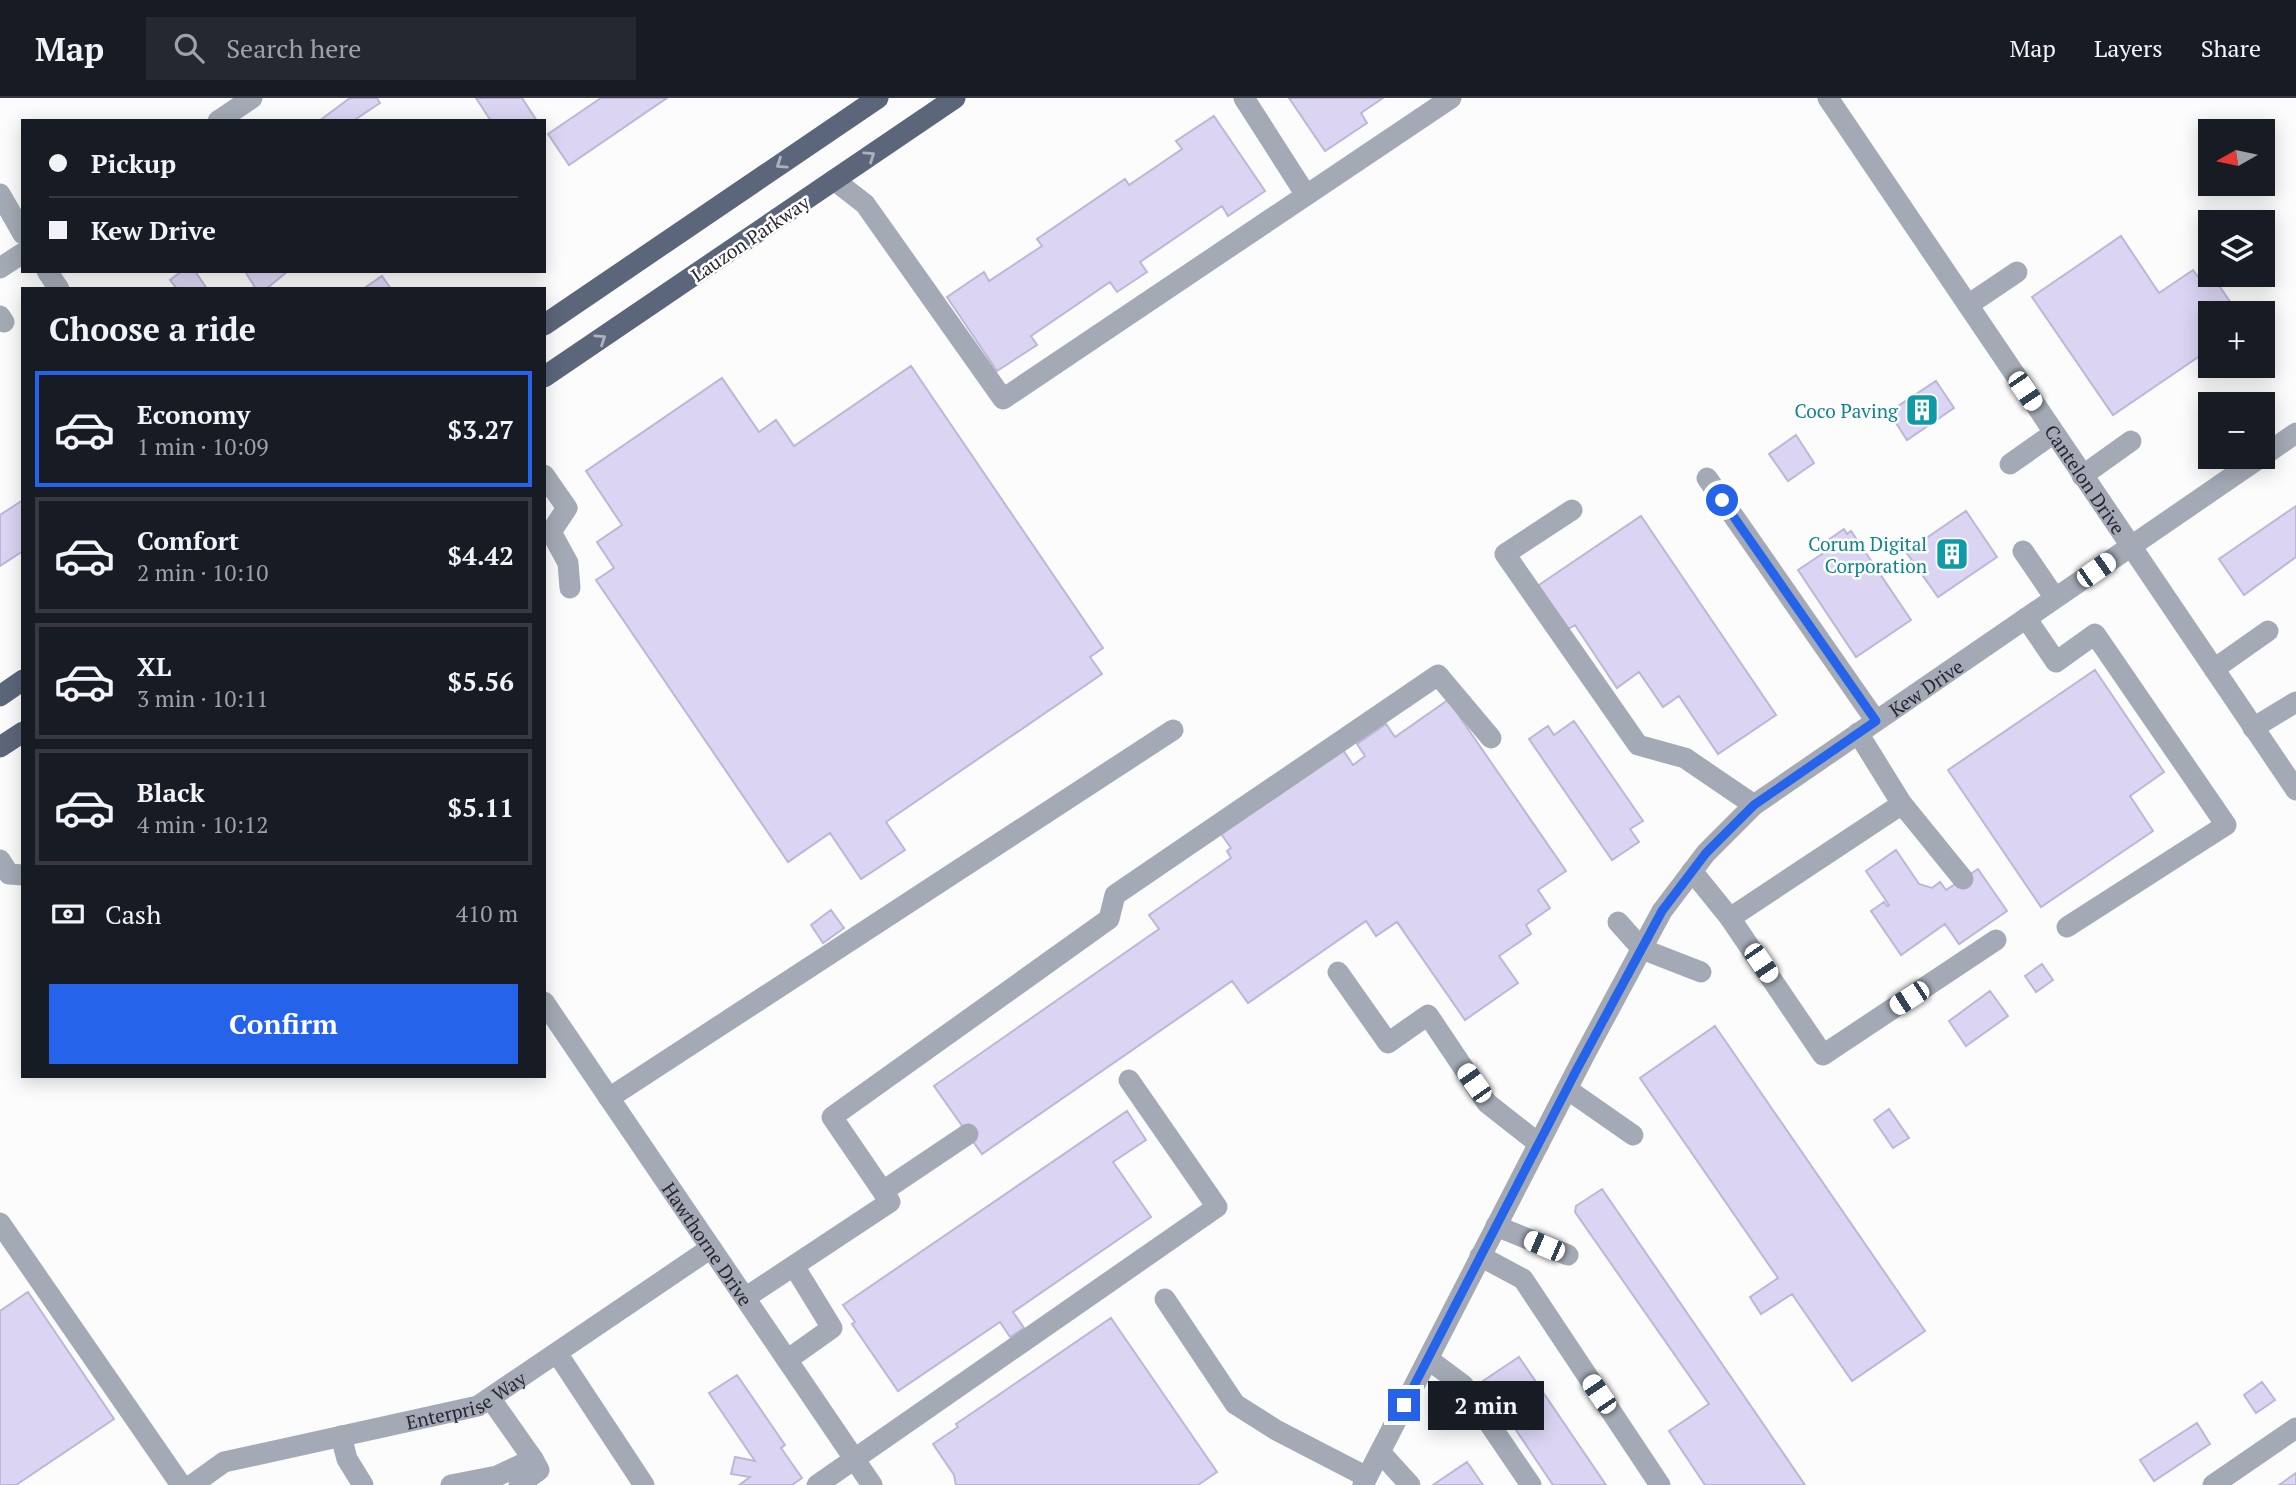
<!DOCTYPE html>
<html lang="en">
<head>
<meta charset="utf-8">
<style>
  :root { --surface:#171b24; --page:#242831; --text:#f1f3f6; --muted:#9ea1a6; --line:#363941; --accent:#2563eb }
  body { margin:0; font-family:"PT Serif",serif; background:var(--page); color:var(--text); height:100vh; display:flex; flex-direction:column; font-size:26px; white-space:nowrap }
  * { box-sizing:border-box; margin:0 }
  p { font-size:23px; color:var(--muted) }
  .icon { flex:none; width:38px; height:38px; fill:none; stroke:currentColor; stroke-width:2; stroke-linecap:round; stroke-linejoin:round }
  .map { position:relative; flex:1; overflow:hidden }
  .sheet { position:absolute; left:21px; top:189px; width:525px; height:791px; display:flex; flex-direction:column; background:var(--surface); border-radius:0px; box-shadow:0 4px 18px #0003 }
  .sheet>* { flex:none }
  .guide { position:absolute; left:21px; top:21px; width:525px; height:154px; border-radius:0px; box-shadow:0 4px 18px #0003; display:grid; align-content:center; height:154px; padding:0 28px; background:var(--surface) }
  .needle { width:46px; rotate:261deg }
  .tools { position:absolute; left:2198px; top:21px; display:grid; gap:14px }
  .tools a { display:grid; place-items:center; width:77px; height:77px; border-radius:0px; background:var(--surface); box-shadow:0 4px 18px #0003; font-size:35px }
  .end { position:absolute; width:32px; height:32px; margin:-16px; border:9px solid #2563eb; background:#fff; box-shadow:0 0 0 4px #fff }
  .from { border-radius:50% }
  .bubble { position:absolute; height:49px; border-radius:0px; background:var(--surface); box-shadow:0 4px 18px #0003; font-size:23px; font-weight:700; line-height:49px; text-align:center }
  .car { position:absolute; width:21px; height:42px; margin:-21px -10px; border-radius:9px; box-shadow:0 0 5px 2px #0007; background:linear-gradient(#fff 24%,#345 0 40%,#fff 0 76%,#345 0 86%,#fff 0) }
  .guide b { display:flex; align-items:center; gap:24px; height:66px; font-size:26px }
  .guide b+b { border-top:2px solid var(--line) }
  .guide i { width:18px; height:18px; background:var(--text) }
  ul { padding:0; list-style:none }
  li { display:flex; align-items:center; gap:21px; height:116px; margin:0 14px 10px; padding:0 14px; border:4px solid var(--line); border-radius:0px }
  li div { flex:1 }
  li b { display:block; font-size:26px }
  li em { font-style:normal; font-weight:700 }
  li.selected { border-color:var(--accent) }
  li>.icon { width:63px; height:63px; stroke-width:1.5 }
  h2 { padding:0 28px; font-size:32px; line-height:84px }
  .pay { display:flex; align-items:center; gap:18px; height:77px; padding:0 28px; font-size:26px }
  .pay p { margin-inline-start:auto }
  .action { display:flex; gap:14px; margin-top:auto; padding:14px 28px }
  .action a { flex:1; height:80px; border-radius:0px; background:var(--accent); color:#fff; font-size:28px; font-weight:700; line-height:80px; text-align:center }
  header { display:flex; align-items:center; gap:42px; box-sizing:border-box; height:98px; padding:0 35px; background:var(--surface); border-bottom:2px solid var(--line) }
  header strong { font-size:33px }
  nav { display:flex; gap:38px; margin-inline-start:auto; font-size:24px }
  .search { width:490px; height:63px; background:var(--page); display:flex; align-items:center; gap:18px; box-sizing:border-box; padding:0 24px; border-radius:0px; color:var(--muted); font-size:26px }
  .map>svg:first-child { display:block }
</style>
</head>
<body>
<header>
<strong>Map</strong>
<div class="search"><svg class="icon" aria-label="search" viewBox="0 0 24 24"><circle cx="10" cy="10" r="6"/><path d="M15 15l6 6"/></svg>Search here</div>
<nav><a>Map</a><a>Layers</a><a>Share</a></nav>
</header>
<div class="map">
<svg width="2296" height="1387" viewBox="0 0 2296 1387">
  <rect width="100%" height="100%" fill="#fcfcfc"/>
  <path fill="#dbd5f3" stroke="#bdb7d7" stroke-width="2" d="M350,0h27l3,5 -27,18h-34z
    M476,0h46l15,23h-46z
    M601,0h66l-98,67 -21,-31z
    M1289,0h94l-22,15 6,10 -42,28z
    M1214,18l51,75 -37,25 -6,-10 -82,56 7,10 -30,20 -7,-10 -79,54 6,9 -40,26 -50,-74 37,-25 5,9 53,-35 -5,-7 88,-60 4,6 53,-36 -6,-8z
    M2121,138l38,57 34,-23 6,8 10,-7 24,35 -11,7h-12v36l-97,66 -81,-118z
    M182,173h13l12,18h-30l-7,-9z
    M248,173h40l-22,18h-10l-10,-16z
    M382,178l9,13h-28z
    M911,268l192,282 -13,9 12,17 -216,148 19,28 -44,29 -31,-46 -42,29 -192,-282 18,-12 -17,-26 25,-17 -36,-54 136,-93 37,54 17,-12 18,26z
    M1936,283l18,27 -47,32 -18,-28z
    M1796,337l18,28 -26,18 -19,-27z
    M23,402v51l-23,15v-51z
    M2296,408v51l-52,38 -25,-36z
    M1966,413l31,46 -59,40 -32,-45z
    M1641,418l135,199 -58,39 -39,-58 -16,11 -24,-35 -22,16 -42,-63 -10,6 -29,-44z
    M1844,431l3,5 4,-3 60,89 -55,37 -58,-87 30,-20 -4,-7z
    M2095,572l69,102 -34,24 23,35 -112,76 -93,-137z
    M1448,602l118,171 -28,19 12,18 -24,17 5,9 -32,22 19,27 -53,37 -68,-98 -21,14 -10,-15 -118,82 -16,-22 -250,173 -48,-68 225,-157 -10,-14 82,-57 -4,-7 4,-3 -12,-17 122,-84 12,18 12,-9 -8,-12 29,-20 9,13z
    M1574,623l69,100 -13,8 9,13 -27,18 -83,-121 19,-13 6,9z
    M1896,752l23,34 13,4 8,-6 6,8 32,-21 29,42 -48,33 -14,-20 -44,31 -30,-44 13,-9 3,4 2,-1 -23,-34z
    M831,812l13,18 -21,15 -12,-18z
    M2042,866l11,16 -17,12 -11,-16z
    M1990,893l18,25 -42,30 -17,-25z
    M1715,928l210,305 -73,50 -60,-87 -31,20 -11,-17 28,-19 -138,-200z
    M1889,1011l20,29 -16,10 -19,-28z
    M1127,1013l19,29 -33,22 38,55 -138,95 11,16 -14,9 -10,-15 -102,69 -46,-67 3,-2 -12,-17z
    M1602,1091l203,296h-100l-36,-54 40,-27 -134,-192 1,-6z
    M28,1194l86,127 -98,66h-16v-174z
    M1111,1220l106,154 -19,13h-242l-2,-10 -21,-31 25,-17 -2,-3z
    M1519,1259l87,128h-53l-70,-104z
    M737,1277l48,70 -4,3 21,30 -10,7h-53l11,-8 -19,-3 4,-17 20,4 -46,-68z
    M2262,1284l13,18 -19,13 -12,-18z
    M2197,1325l13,21 -56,37 -14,-21z
    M1467,1364l16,23h-50z
    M2296,1375v12h-17z"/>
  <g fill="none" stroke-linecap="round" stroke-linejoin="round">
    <g stroke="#a3aab5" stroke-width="21">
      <path d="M1244,0l62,97"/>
      <path id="s1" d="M1828,0l468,692"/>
      <path d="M218,23l34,-23"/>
      <path d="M834,82l31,24 138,195 448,-301"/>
      <path d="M0,96l23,40"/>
      <path d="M0,170l23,-15"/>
      <path d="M47,173l12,18"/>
      <path d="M1968,207l49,-33"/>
      <path d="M0,218l4,6"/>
      <path d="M2263,358l33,-23"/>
      <path d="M2010,366l44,-31"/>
      <path d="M544,377l23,33 -16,24 17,31 2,25"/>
      <path d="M2082,378l49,-35"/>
      <path d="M1707,380l169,243"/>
      <path d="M1572,412l-67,44 133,191 47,13 69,47"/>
      <path d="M2023,453l32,47"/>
      <path d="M2026,520l30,44 39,-28 131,191 -159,102"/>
      <path d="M2214,571l54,-38"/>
      <path d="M2253,630l43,-26"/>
      <path d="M1858,635l44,71 61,75"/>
      <path d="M1902,706l-172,114 93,137 173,-115"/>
      <path d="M0,762l9,14 14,1"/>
      <path d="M1692,773l38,47"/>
      <path d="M1618,824l24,27 59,23"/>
      <path d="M1338,874l50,71 40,-28 59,88 52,41"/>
      <path id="s2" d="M544,904l328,483"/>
      <path d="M1567,991l66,46"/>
      <path d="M609,1000l564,-368"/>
      <path d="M883,1093l85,-57"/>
      <path d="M0,1125l181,262"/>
      <path d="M1496,1128l72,29"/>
      <path d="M1480,1158l43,23 137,206"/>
      <path d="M745,1200l145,-96 -58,-85 277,-198 6,-24 323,-220 53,63"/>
      <path d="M1165,1201l70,105 41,26 91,47"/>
      <path d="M557,1255l87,132"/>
      <path d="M1428,1261l35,26 68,100"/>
      <path d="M787,1262l45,-32 -38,-62"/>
      <path d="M341,1338l6,23 16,26"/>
      <path d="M1380,1354l30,33"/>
      <path id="s3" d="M192,1387l32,-23 254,-56 233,-158"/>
      <path d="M451,1387l46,-9 36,-17 -43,-61"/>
      <path d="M519,1387l20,-15 -6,-11"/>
      <path d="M817,1387l400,-278 -88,-127"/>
      <path id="s4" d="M1363,1387l222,-431 77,-143 44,-58 48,-48 507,-348"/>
      <path d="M2213,1387l83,-57"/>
    </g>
    <path stroke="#5b667a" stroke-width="21" d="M544,227l334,-227
      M544,279l411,-279
      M0,598l23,-16
      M0,649l23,-15"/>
  </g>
  <defs><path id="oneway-chevron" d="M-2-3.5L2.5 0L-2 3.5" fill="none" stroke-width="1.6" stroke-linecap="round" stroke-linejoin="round" transform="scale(1.75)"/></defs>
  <g stroke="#adb2bc">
    <use href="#oneway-chevron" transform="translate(870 58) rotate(-34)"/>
    <use href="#oneway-chevron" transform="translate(781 66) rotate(146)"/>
    <use href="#oneway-chevron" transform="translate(601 241) rotate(-34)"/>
  </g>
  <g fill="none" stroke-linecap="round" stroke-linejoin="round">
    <path stroke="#2563eb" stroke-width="9" d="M1404,1307l172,-334 86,-160 44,-58 48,-48 122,-84 -154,-221"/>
  </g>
  <defs>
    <symbol id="building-square" viewBox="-11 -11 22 22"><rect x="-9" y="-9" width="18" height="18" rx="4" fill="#0f9aa8" stroke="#fff"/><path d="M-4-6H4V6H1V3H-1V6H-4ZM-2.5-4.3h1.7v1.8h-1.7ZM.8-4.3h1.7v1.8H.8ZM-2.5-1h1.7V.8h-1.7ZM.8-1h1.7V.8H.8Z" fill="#fff"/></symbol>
  </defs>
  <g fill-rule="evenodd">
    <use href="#building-square" x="1903" y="293" width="38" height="38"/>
    <use href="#building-square" x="1933" y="437" width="38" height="38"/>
  </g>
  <g text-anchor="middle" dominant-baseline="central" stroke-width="5" stroke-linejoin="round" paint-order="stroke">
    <g font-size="19" fill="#292531" stroke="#fff">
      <text transform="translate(750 140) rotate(-34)">Lauzon Parkway</text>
      <text stroke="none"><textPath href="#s1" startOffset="460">Cantelon Drive</textPath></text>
      <text stroke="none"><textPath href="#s4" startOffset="996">Kew Drive</textPath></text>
      <text stroke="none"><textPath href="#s2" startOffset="292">Hawthorne Drive</textPath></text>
      <text stroke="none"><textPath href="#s3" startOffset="290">Enterprise Way</textPath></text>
    </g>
    <g font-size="19" fill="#0d838f" stroke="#fff" text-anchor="end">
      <text x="1898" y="312">Coco Paving</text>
      <text x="1927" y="445">Corum Digital<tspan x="1927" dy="22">Corporation</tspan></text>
    </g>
  </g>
</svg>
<div class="tools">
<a><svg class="needle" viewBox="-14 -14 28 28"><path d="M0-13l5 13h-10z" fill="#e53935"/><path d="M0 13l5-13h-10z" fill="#9ea1a6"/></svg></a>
<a><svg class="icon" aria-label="layers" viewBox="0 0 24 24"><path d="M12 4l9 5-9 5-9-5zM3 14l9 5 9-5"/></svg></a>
<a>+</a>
<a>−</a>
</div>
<i class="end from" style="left:1722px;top:402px"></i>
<i class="end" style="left:1404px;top:1307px"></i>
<div class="bubble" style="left:1428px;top:1283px;width:116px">2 min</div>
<i class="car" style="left:2025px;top:293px;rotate:146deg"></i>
<i class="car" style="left:2096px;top:472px;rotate:55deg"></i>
<i class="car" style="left:1761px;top:865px;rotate:146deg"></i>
<i class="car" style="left:1909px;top:900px;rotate:237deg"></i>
<i class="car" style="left:1474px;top:985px;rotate:325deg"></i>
<i class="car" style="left:1544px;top:1148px;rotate:293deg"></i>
<i class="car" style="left:1599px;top:1296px;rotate:326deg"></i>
<div class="guide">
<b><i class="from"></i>Pickup</b>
<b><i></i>Kew Drive</b>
</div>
<section class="sheet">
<h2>Choose a ride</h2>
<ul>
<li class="selected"><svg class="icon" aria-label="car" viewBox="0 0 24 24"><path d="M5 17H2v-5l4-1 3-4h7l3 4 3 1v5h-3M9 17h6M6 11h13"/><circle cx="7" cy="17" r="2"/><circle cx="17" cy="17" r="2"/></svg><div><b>Economy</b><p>1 min · 10:09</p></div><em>$3.27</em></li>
<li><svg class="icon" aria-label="car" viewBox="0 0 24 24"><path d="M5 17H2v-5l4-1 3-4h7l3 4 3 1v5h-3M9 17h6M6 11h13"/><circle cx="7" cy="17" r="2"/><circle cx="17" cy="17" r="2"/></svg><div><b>Comfort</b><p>2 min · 10:10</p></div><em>$4.42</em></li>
<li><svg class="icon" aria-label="car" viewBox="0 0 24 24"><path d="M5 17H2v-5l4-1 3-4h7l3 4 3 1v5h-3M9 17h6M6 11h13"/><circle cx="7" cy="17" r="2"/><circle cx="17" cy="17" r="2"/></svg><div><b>XL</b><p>3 min · 10:11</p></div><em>$5.56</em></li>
<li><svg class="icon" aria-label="car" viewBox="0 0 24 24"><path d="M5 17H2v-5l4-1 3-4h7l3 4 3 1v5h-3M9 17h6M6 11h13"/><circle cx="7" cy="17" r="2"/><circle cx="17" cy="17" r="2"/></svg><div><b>Black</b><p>4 min · 10:12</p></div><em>$5.11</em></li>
</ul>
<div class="pay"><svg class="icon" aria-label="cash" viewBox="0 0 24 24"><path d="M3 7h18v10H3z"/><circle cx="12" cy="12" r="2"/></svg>Cash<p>410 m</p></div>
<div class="action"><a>Confirm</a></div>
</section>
</div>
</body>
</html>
